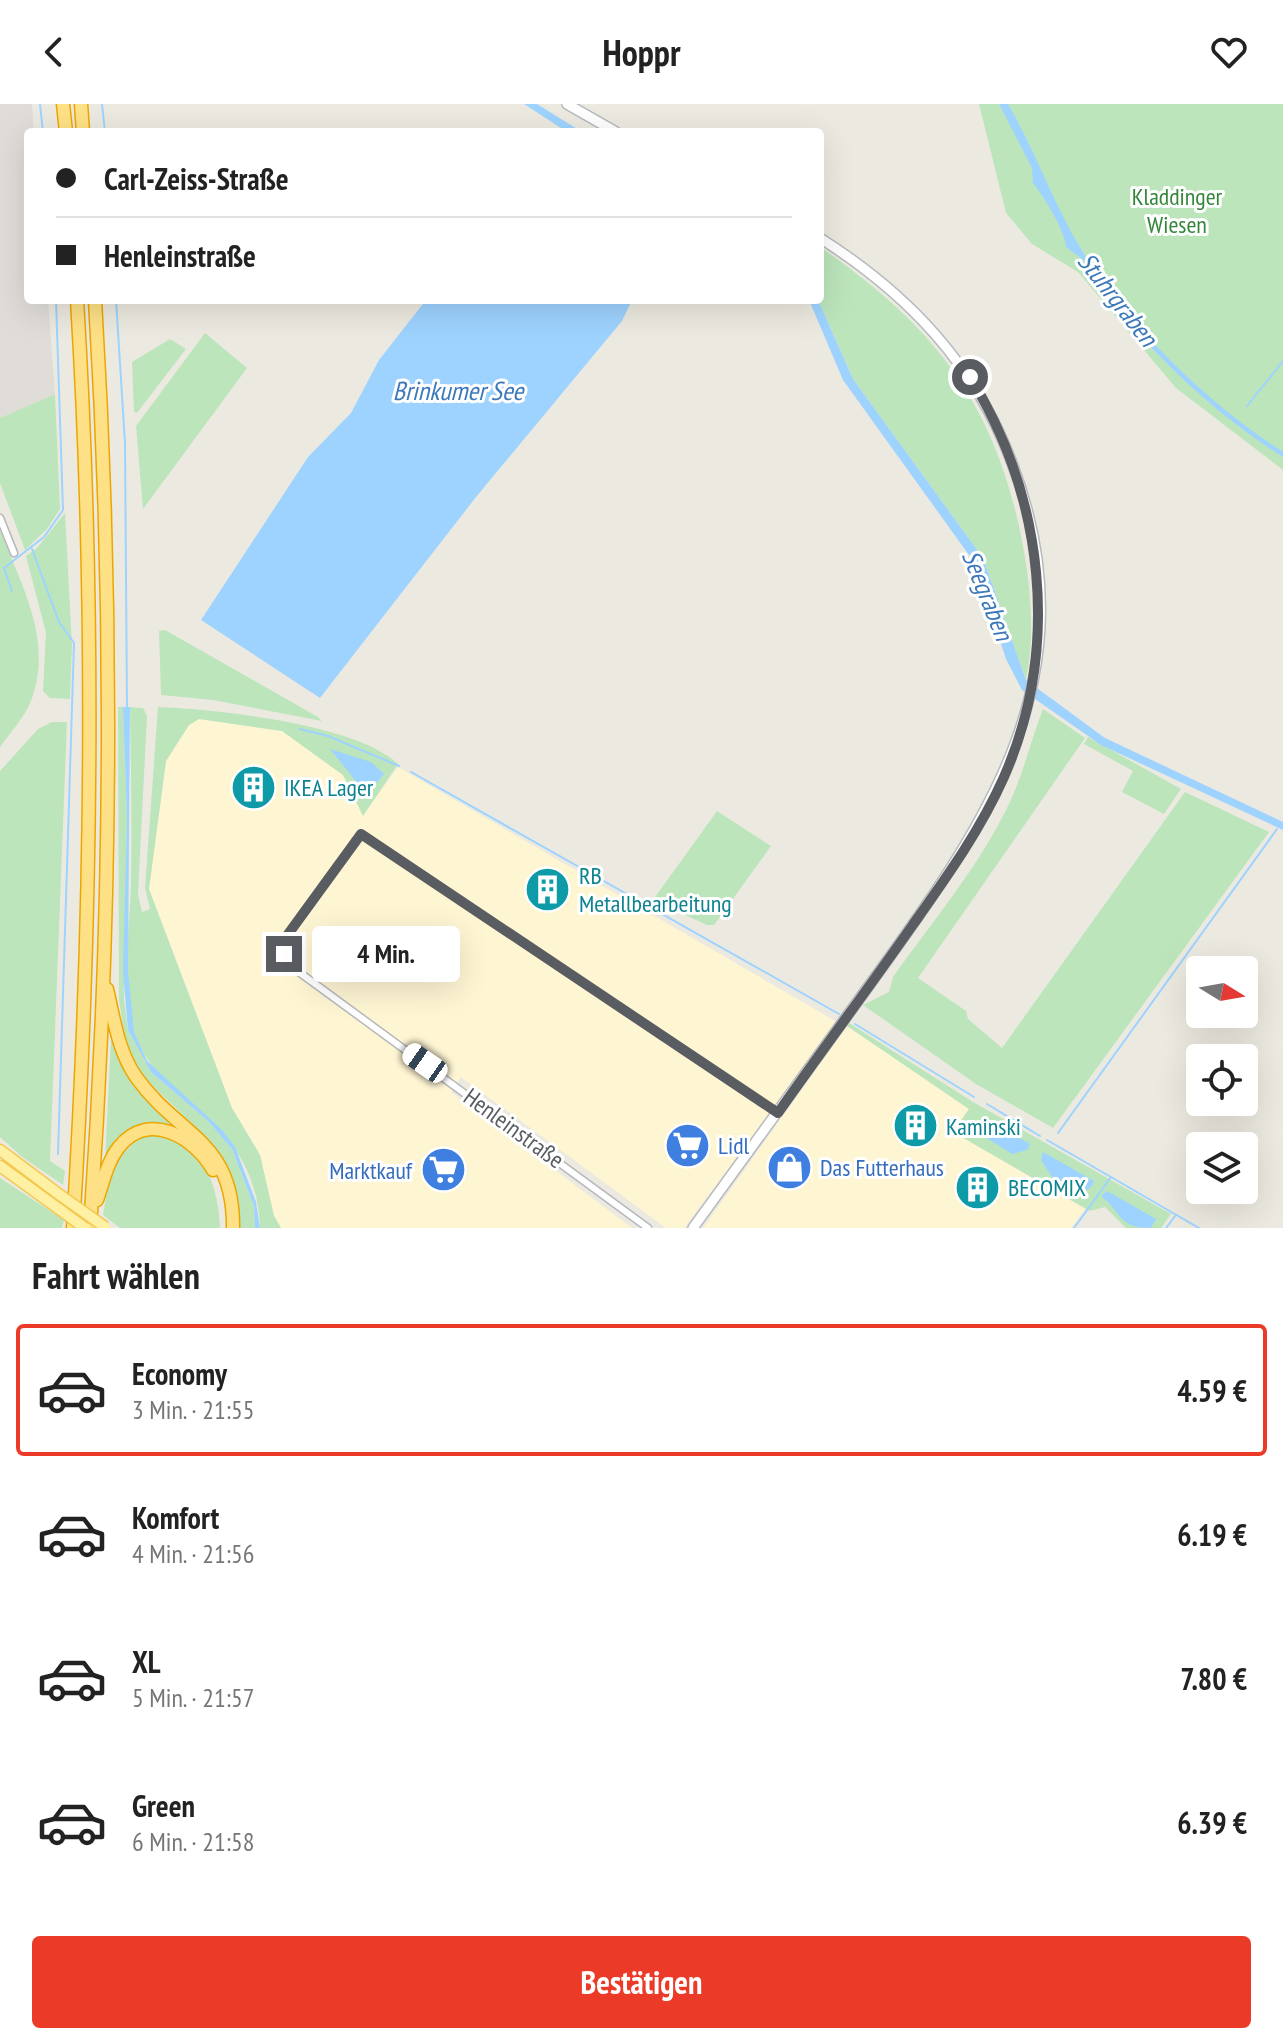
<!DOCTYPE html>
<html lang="de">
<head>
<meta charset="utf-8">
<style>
  :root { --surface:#fff; --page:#f2f2f2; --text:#222; --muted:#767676; --line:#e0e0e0; --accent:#eb3a28 }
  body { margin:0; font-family:"PT Sans Narrow",sans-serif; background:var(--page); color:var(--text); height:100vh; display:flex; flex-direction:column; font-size:30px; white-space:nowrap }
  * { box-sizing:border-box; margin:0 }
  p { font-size:26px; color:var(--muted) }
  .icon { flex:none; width:44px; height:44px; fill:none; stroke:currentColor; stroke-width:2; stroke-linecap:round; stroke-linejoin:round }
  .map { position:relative; height:1124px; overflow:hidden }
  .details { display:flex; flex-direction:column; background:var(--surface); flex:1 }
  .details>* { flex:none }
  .guide { position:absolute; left:24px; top:24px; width:800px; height:176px; border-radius:8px; box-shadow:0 8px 32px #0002; display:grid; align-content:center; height:176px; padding:0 32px; background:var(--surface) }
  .needle { width:52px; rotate:101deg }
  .tools { position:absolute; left:1186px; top:852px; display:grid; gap:16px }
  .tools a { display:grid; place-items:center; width:72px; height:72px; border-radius:8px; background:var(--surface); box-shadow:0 8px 32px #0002; font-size:40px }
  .end { position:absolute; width:36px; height:36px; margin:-18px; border:10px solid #595d62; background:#fff; box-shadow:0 0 0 4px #fff }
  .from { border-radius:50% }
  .bubble { position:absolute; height:56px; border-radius:8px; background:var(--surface); box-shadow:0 8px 32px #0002; font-size:26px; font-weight:700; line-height:56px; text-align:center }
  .car { position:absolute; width:24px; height:48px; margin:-24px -12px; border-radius:10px; box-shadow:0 0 6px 2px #0007; background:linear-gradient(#fff 24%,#345 0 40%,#fff 0 76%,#345 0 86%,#fff 0) }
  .guide b { display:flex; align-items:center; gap:28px; height:76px; font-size:30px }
  .guide b+b { border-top:2px solid var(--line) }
  .guide i { width:20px; height:20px; background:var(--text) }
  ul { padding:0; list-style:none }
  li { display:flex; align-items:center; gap:24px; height:132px; margin:0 16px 12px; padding:0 16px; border:4px solid transparent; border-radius:8px }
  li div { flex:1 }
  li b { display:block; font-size:30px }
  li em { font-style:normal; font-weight:700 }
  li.active { border-color:var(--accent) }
  li>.icon { width:72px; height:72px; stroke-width:1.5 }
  h2 { padding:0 32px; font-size:36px; line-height:96px }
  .primary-button { display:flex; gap:16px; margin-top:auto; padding:16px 32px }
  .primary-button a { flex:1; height:92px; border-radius:8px; background:var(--accent); color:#fff; font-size:32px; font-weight:700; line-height:92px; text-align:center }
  header { display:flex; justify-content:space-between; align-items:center; height:104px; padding:0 32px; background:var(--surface); font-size:36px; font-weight:700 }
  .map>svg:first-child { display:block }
</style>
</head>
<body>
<header><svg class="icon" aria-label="back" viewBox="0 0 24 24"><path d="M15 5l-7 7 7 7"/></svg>Hoppr<svg class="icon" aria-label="heart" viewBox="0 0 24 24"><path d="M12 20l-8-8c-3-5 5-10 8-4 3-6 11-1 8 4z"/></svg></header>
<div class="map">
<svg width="1283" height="1124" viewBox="0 0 1283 1124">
  <rect width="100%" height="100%" fill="#eceae0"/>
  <path fill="#fef5d3" d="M199,615l83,12 61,44 20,40 35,-48 439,255 -153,206h-18l-205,-151 -10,15 181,136h-351l-7,-12 -14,-61 -28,-47 -83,-219 17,-128 23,-36z
    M847,922l122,83 -15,23 131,77 -14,19h-368z"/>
  <path fill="#e0ddd8" d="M0,0h32l2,28h-6v168h20l7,94 -55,24z"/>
  <path fill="#bce5bc" d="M979,0h304v366l-107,-82 -98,-116 -46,-28 -26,-31z
    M820,143c116,80 177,159 203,299 8,44 12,89 3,134l-43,-122 -130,-179 -35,-79z
    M205,229l42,35 -104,141 -7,-83z
    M170,235l16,10 -49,64 -3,-1 -2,-50z
    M55,290l5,115 -13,20 -22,21 -25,-67v-65z
    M65,409l7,132 -2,54 -20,-1 -7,-7 3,-58 -20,-77 11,-8z
    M0,426c21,55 54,110 31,171 -7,17 -21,32 -31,46z
    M165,526l153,87 4,4 -109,-21 -52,-5 -2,-64z
    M118,603h5l4,112 -3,180 4,31 23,42 57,49 24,28 22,57 1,22h-17l-18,-72 -16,-21 -66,-63 -14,-39 -5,-33z
    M130,603l13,1 4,8 -9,178 4,18 8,-3 -5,-21 13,-181c57,2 199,17 240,57l-35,52 -20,-41 -61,-44 -83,-12 -10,6 -23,36 -17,128 83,219 28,47 14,61 7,12h-21c-4,-112 -95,-114 -125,-193 -16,-41 -5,-108 -4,-152 1,-59 0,-117 -1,-176z
    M1043,605l42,29 -167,240 48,33 2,8 34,29 183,-256 84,40 -216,296 -77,-44 -113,-79 26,-13 4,-15c39,-55 84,-108 114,-169 16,-32 23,-66 36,-99z
    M52,618h15l-17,439 15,10 -2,14 -42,-29 -21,-19v-366l38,-42z
    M1088,633l93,52 -17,25 -42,-22 11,-21 -49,-27z
    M717,707l54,35 -57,79h-7l-54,-25z
    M849,919l124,79 198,112 -10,14h-35l-21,-21 -15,4 -137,-79 16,-23 -122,-83z
    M111,936l21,42 54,48c-44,-14 -53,0 -81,32z
    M143,1032c9,0 23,-2 31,1 34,15 45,58 46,91h-100l-17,-13c7,-39 6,-54 40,-79z
    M0,1074l64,42 -2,8h-62z"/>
  <path fill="#9ed3ff" d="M524,0h13l45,28h-15z
    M999,0h9c31,53 49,112 84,162 50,73 117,138 191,186v5c-75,-47 -154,-123 -201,-198l-16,-12c-2,-19 -21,-48 -33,-64l-1,-15z
    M426,196h206l-10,21 -146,176 -156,201 -119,-78 107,-163 43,-44 28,-53z
    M809,196h9l35,79 130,179 43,122 79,58 178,84v8l-182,-85 -79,-55 -16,-31 -32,-97 -131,-182z
    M123,603h7l-2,264 6,61 13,29 75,69 13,17 21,55 4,26h-5l-1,-22 -22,-57 -24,-28 -57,-49 -23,-42 -5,-59 4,-152z
    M330,645l41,13 13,12 -17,21z
    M988,1015l42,25 -3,6 -15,4 -30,-19z
    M1043,1048l51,29 -3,6 -5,3 -14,-3 -20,-10 -11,-17z
    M1107,1087l49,28 -5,9c-34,0 -28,-15 -50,-32z"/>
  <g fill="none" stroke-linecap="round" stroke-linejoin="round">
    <path stroke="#9ed3ff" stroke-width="2" d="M40,0l3,28
      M102,0l3,28
      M116,196l9,143 2,265
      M1247,302l36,-45
      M32,445l27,73 15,21 -16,511
      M12,487l-8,-23 40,-31 19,-27 -7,-210
      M300,625l28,7 71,30
      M411,668l428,242
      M855,920l119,73
      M987,1000l53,32
      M1058,1029l219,-304
      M1047,1036l152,88
      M1074,1124l37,-51
      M1166,1124l9,-12"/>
    <defs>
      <path id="minor" d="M0,414l14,35
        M648,1124l-356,-261 -8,-13 2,-17 75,-103 417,279"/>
      <path id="secondary" d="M567,0l49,28
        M693,1124c56,-77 111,-153 167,-230 122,-168 235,-317 152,-535 -37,-99 -104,-169 -192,-225"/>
      <path id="primary" d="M0,1046l60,45
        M0,1062l59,43"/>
      <path id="motorway" d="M63,0l3,28
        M81,0l2,28
        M107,885c7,30 11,62 29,88 42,59 98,63 97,151
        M97,1096c6,-17 10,-38 22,-53 30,-37 75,-10 94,23
        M73,1124c19,-308 23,-619 4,-928
        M90,1124c22,-308 24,-619 5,-928"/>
    </defs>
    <use href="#minor" stroke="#b6b8bd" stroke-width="9"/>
    <use href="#secondary" stroke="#b6babf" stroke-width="12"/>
    <use href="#primary" stroke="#f3c853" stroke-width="13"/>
    <use href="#motorway" stroke="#eda600" stroke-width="15"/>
    <use href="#minor" stroke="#fff" stroke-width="6"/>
    <use href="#secondary" stroke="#fff" stroke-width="9"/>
    <use href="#primary" stroke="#fff1a3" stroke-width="10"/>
    <use href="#motorway" stroke="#fee186" stroke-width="12"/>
    <defs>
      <path id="primary-bridge" d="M60,1091l45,32
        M59,1105l26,19"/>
    </defs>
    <use href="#primary-bridge" stroke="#f3c853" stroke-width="13" stroke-linecap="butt"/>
    <use href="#primary-bridge" stroke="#fff1a3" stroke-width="10"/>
  </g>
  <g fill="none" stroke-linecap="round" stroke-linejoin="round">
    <path stroke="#595d62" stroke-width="10" d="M284,850l2,-17 75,-103 417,279c44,-63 90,-124 134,-187 34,-48 68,-95 92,-149 57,-130 40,-280 -34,-400"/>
  </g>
  <defs>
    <symbol id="building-disc" viewBox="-11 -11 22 22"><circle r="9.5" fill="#0f9aa8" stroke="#fff"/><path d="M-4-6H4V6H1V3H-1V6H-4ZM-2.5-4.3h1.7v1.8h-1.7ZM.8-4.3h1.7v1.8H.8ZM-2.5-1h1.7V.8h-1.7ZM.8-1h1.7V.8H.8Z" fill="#fff"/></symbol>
    <symbol id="supermarket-disc" viewBox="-11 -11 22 22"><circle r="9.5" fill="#3f7fe0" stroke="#fff"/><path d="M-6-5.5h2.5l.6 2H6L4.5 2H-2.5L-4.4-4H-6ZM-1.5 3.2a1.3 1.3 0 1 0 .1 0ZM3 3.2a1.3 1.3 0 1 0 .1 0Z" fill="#fff"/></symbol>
    <symbol id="shop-disc" viewBox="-11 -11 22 22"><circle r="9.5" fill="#3f7fe0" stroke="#fff"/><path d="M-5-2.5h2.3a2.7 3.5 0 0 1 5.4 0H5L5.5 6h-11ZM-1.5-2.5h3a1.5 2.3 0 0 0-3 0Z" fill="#fff"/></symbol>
  </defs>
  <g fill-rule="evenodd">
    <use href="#building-disc" x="228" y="658" width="51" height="51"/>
    <use href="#building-disc" x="522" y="760" width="51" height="51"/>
    <use href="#building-disc" x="890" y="996" width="51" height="51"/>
    <use href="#supermarket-disc" x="662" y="1016" width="51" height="51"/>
    <use href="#shop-disc" x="764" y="1038" width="51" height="51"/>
    <use href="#supermarket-disc" x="418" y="1040" width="51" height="51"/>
    <use href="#building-disc" x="952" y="1058" width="51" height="51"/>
  </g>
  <g text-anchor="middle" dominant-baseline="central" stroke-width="6" stroke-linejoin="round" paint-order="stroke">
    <g font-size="24" fill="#348639" stroke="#fff">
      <text x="1177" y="92">Kladdinger<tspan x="1177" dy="28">Wiesen</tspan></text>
    </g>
    <g font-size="24" fill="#0d838f" stroke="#fff" text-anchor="start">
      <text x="284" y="683">IKEA Lager</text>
      <text x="579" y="771">RB<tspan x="579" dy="28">Metallbearbeitung</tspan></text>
      <text x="946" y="1022">Kaminski</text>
      <text x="1008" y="1083">BECOMIX</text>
    </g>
    <g font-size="24" fill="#595d62" stroke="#fff">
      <text transform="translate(514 1024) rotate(36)">Henleinstraße</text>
    </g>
    <g font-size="24" fill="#366cbe" stroke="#fff" text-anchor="start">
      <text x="718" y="1041">Lidl</text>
      <text x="820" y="1063">Das Futterhaus</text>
      <text x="412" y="1066" text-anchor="end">Marktkauf</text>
    </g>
    <g font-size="26" font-style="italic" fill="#3d79ba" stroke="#fff">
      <text transform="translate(1118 195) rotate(52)">Stuhrgraben</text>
      <text x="458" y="286">Brinkumer See</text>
      <text transform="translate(988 491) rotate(68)">Seegraben</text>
    </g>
  </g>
</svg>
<div class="tools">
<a><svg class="needle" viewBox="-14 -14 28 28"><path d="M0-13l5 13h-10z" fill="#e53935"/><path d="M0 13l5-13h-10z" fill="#767676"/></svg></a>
<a><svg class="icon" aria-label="locate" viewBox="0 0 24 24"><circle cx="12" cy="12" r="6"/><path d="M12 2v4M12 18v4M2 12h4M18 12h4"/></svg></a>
<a><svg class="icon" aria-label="layers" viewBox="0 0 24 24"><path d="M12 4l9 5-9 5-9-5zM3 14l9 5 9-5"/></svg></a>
</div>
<i class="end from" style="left:970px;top:273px"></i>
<i class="end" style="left:284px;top:850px"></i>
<div class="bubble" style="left:312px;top:822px;width:148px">4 Min.</div>
<i class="car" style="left:425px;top:959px;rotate:305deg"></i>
<div class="guide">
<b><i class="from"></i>Carl-Zeiss-Straße</b>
<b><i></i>Henleinstraße</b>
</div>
</div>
<section class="details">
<h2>Fahrt wählen</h2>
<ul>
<li class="active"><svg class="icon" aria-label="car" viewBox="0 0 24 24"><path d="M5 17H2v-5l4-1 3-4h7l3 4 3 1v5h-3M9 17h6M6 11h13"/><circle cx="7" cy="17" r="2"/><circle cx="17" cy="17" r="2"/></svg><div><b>Economy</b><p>3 Min. · 21:55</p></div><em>4.59 €</em></li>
<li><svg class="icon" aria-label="car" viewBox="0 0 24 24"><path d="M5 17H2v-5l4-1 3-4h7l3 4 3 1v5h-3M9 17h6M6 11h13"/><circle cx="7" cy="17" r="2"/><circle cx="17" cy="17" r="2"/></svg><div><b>Komfort</b><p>4 Min. · 21:56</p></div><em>6.19 €</em></li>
<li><svg class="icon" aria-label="car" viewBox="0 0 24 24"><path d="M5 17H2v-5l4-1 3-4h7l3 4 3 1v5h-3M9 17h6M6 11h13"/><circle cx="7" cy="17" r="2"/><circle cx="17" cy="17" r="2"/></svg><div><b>XL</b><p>5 Min. · 21:57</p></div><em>7.80 €</em></li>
<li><svg class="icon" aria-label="car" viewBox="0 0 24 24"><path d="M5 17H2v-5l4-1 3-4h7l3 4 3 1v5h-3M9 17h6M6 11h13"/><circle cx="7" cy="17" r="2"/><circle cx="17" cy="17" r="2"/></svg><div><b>Green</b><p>6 Min. · 21:58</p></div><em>6.39 €</em></li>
</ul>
<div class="primary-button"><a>Bestätigen</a></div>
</section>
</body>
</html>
